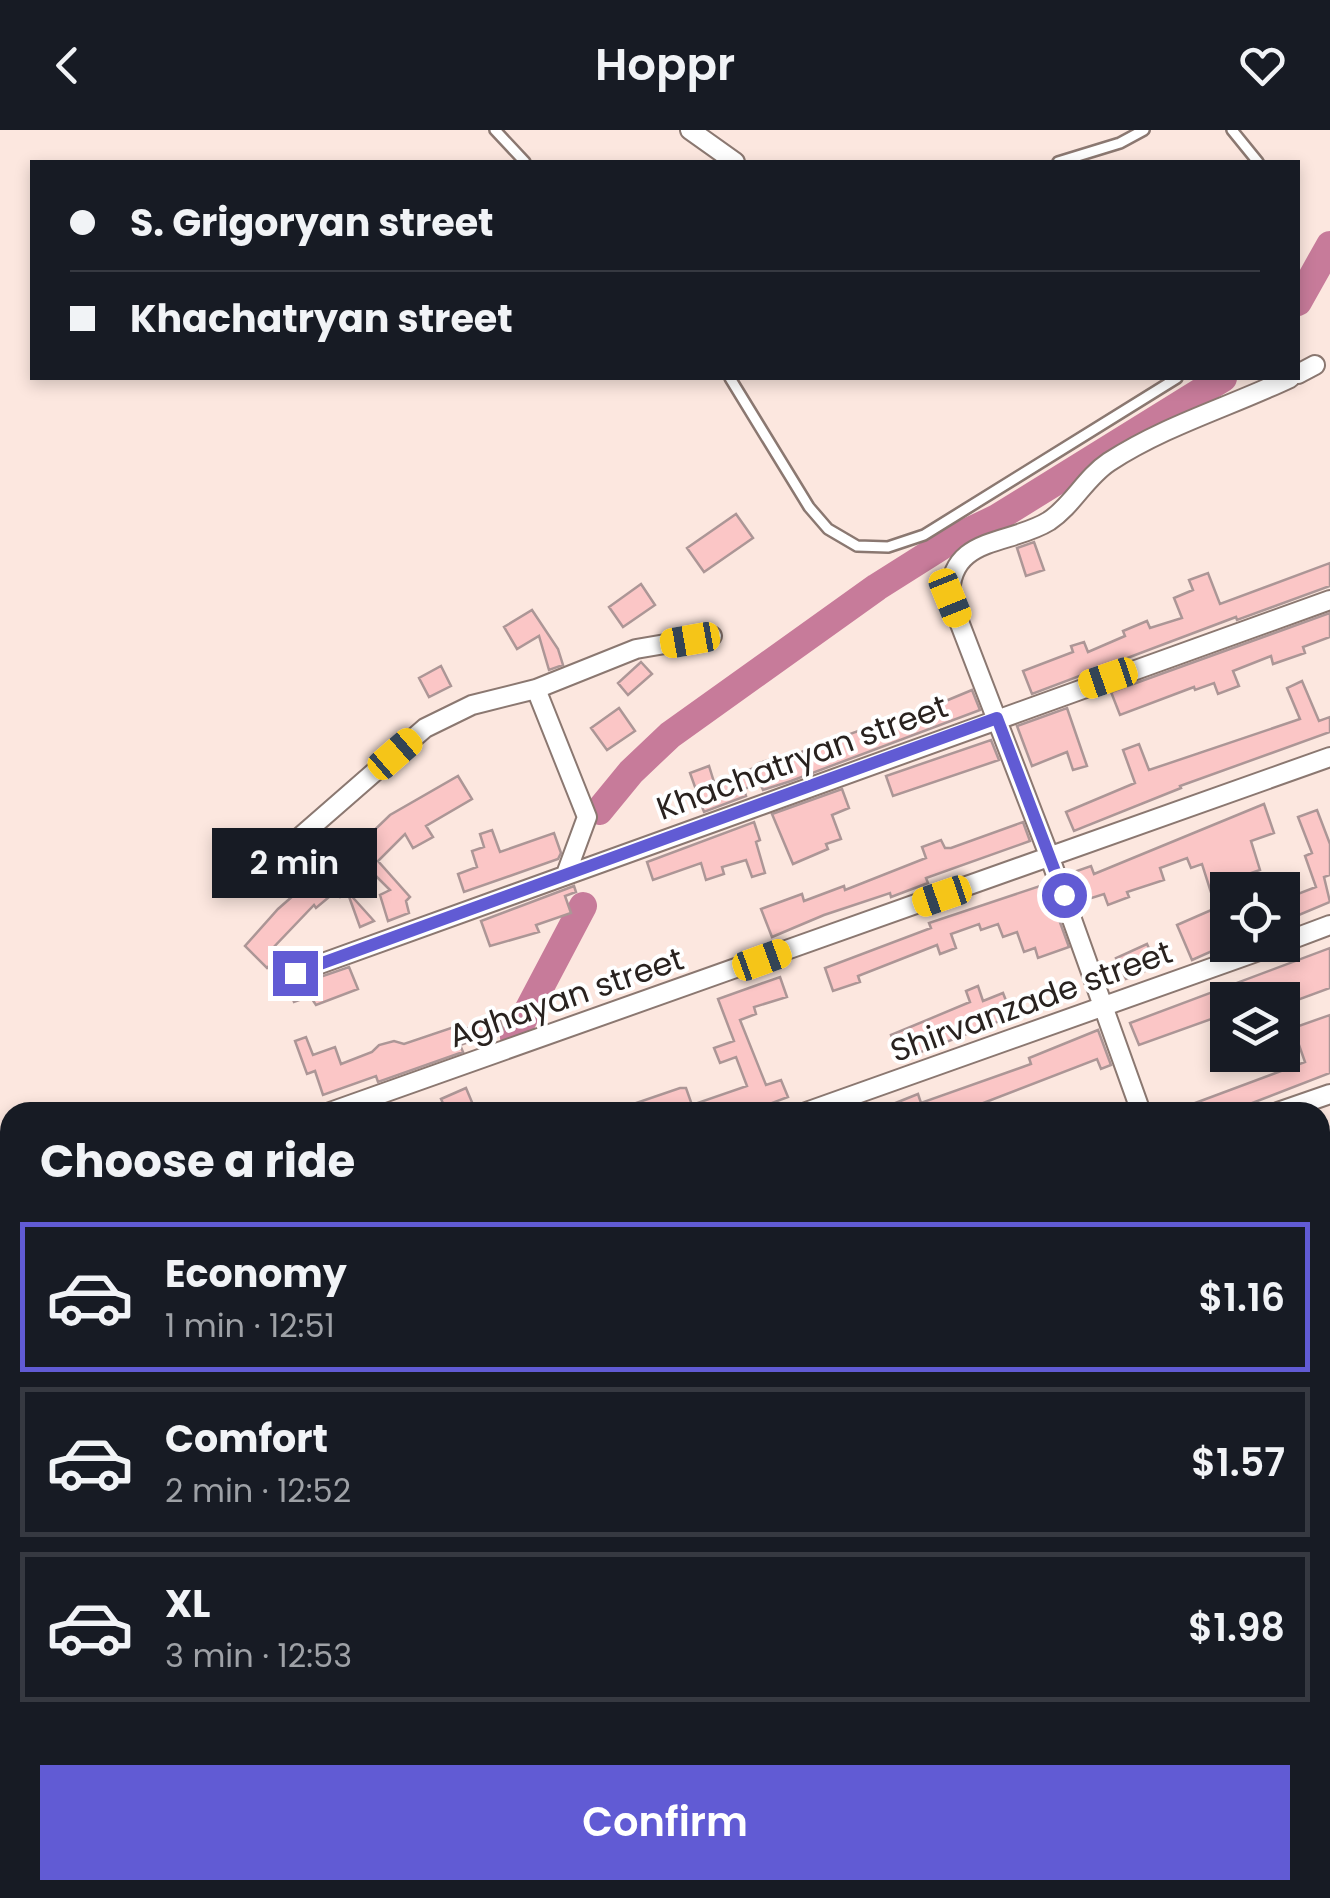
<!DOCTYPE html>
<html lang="en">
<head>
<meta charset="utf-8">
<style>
  :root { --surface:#171b24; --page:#242831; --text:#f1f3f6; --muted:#9ea1a6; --line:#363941; --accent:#615bd4 }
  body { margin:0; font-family:Poppins,sans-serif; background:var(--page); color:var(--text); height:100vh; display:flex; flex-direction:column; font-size:38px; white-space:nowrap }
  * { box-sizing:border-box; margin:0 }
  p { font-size:32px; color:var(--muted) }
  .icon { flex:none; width:55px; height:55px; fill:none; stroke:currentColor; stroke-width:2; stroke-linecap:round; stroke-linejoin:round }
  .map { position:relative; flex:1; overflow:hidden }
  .side { position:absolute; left:0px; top:972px; width:1330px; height:798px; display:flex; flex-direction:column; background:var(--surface); border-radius:30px 30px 0 0; box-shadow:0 5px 15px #0003 }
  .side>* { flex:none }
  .hud { position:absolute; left:30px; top:30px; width:1270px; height:220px; border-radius:0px; box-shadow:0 5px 15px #0003; display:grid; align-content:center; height:220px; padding:0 40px; background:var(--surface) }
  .tools { position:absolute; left:1210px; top:742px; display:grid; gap:20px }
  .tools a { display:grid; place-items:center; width:90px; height:90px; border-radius:0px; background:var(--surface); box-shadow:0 5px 15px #0003; font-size:50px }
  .end { position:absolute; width:45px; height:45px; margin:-22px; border:12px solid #615bd4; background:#fff; box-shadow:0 0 0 5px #fff }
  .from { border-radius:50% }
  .bubble { position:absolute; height:70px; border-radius:0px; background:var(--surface); box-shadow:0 5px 15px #0003; font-size:32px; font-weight:600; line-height:70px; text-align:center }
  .car { position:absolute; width:30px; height:60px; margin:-30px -15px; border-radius:12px; box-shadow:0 0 8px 2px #0007; background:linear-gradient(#f5c518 24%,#345 0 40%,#f5c518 0 76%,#345 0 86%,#f5c518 0) }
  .hud b { display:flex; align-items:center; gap:35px; height:95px; font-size:38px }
  .hud b+b { border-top:2px solid var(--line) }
  .hud i { width:25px; height:25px; background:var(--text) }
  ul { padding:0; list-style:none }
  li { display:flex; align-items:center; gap:30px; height:150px; margin:0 20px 15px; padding:0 20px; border:5px solid var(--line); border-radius:0px }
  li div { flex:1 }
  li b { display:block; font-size:38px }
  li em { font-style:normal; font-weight:600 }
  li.current { border-color:var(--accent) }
  li>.icon { width:90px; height:90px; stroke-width:1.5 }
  h2 { padding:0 40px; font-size:45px; line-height:120px }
  .primary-button { display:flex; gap:20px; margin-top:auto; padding:20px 40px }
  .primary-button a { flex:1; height:115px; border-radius:0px; background:var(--accent); color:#fff; font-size:40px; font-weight:600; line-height:115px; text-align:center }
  header { display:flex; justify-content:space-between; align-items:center; height:130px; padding:0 40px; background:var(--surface); font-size:45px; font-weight:600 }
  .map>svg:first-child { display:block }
</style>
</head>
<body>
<header><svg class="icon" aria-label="back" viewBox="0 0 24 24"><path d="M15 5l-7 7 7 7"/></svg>Hoppr<svg class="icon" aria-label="heart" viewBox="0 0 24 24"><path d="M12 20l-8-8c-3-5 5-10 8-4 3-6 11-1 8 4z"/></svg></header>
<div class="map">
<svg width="1330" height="1768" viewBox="0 0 1330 1768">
  <rect width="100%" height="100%" fill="#fce7df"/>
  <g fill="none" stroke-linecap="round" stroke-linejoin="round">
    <path stroke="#c77b9a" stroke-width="28" d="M1298,172l32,-57
      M599,681l32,-39 39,-37 207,-148 76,-48 44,-21 226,-140
      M514,907l69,-131
      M81,1768l7,-8"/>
  </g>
  <path fill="#fbc6c6" stroke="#ac9696" stroke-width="2.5" d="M736,384l17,24 -49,34 -17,-24z
    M1034,412l10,28 -18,6 -9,-28z
    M1330,433v23l-93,34 -1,-3 -204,77 -9,-23 50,-19 -2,-6 13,-4 4,10 37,-16 -2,-5 24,-10 3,7 32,-10 -8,-20 19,-8 -4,-10 19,-7 12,31z
    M641,454l14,21 -32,22 -14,-20z
    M532,480l26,39 5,16 -14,5 -10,-34 -22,13 -13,-22z
    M1330,483v24l-27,10 2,6 -32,11 -2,-8 -38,15 6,15 -21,8 -4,-11 -19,7 -1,-3 -74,28 -9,-23z
    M641,532l11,12 -24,21 -10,-12z
    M441,536l10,20 -22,11 -10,-19z
    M1302,551l17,40 11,-4v15l-150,54 1,2 -107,43 -8,-19 69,-29 -12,-33 16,-6 10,26 151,-51 -13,-31z
    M972,560l8,20 -189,71 -28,9 -3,-7 -16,6 2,7 -42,16 -14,-39 19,-7 5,16 46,-16 -1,-3 36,-11 1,2 70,-26 1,3 33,-11z
    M619,578l16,23 -28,19 -16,-22z
    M1067,578l20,58 -14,4 -6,-18 -35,14 -15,-40z
    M991,610l8,20 -106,36 -7,-20z
    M458,646l14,23 -46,27 7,11 -20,11 -8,-14 -27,27 32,36 -4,4 3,12 -21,8 -8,-26 10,-5 -21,-21 -29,28 -5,-5 -19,16 -2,-3 -42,44 7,7 -12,12 -22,-22 33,-37 48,-42 5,5 59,-57z
    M842,659l7,19 -17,7 9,24 -15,5 2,5 -35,15 -21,-50z
    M1264,674l10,29 -23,8 9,29 -32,11v63l-36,16 -15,-35 39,-17 -14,-44 -11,4 -4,-10 -27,10 4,12 -37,12 2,5 -21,8 -4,-11 -25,8 -8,-29 20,-7 3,8z
    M1317,680l13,34v31l-6,2 6,25 -48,20v-22l34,-13 -11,-31 7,-3 -14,-36z
    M754,692l6,18 -4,2 9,31 -13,4 -6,-17 -24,7 2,7 -18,6 -5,-17 -48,17 -6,-18z
    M1023,692l7,19 -104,37 2,5 -37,14 -1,-4 -66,22 -52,22 -11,-28 41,-15 2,7 40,-15 1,4 81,-32 -4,-11 19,-7 4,8h6z
    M492,700l8,22 54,-19 7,20 -3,6 -94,33 -6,-18 19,-7 -5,-16 12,-4 -4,-13z
    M1046,754l23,63 -31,11 -3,-10 -11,4 -7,-20 -14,5 -5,-13 -17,6 -2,-6 -28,10 5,14 -16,6 -3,-9 -79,31 2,6 -27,9 -8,-23 106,-40 -2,-5z
    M574,756l2,6 -11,4 6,17 -35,12 3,7 -49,14 -9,-25z
    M347,761l27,30 -14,6z
    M1147,814l10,22 -31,13 -10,-21z
    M1330,818v40l-46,17 -4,-11 -18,6h-34v13l-89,32 -9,-22z
    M349,837l9,22 -42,16 -6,-9 -16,6 -6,-14z
    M780,847l7,20 -33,10 2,7 -16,6 26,65 15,-5 7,17 -40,15h-138l70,-24h6l6,17 55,-19 -11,-29 -16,6 -6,-15 20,-7 -16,-42z
    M978,856l5,15 20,-8 9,23 -111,44 -10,-25 79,-33 -4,-11z
    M1330,885v58l-101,39h-58l134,-50 -12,-34z
    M499,888l4,12 -43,15 3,7 -85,30 -2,-6 -53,19 -8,-24 -8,3 -12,-33 11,-4 7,18 22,-8 6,17 31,-12 7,-7 15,-4 10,3 50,-17 2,5z
    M1098,900l13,35 -10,4 -4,-10 -137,53h-87l45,-18 3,9 110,-39 -2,-6z
    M466,958l8,19 -13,5h-14l-6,-13z"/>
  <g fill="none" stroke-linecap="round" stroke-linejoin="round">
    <defs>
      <path id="lane" d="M495,0l30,32
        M1232,0l26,32
        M1058,32l62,-19 24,-13
        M730,248l79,129 19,22 29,17 31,1 36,-12 253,-157
        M168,1768l1,-8"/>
      <path id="street" d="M690,0l45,32
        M1298,244l17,-9
        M536,559l51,128 -21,57
        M245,755l180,-157 47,-23 64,-16 100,-40 76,-13
        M1282,813l48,-18
        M295,843l1035,-373
        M330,982l1000,-355
        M806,982l470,-167
        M1141,982l-91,-254 -100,-260c-1,-63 59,-52 99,-77 24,-16 36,-43 60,-59 57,-37 120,-55 181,-84
        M1278,982l52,-18
        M0,1278l10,-3
        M1320,1352l10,21
        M0,1398l10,25
        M0,1439l10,-3
        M0,1578l10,-4
        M361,1768l8,-8"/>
      <path id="secondary" d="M1320,1106l10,-3
        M36,1768l6,-8"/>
    </defs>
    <use href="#lane" stroke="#8b7871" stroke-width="14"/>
    <use href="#street" stroke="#8b7871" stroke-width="22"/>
    <use href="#secondary" stroke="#8b7871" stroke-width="28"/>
    <use href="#lane" stroke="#fff" stroke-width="9"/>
    <use href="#street" stroke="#fff" stroke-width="18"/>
    <use href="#secondary" stroke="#fff" stroke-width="22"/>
    <path stroke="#4f4642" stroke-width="5" d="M1320,1743l10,-4
      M1255,1768l21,-8
      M1315,1768l15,-6"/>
  </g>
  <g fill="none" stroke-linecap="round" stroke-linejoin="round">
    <path stroke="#615bd4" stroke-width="12" d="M295,843l702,-255 67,177"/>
  </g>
  <g text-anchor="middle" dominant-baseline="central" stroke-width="8" stroke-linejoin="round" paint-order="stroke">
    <g font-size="32" fill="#29221f" stroke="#fff">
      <text transform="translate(802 627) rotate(-20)">Khachatryan street</text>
      <text transform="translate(566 867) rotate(-19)">Aghayan street</text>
      <text transform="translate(1031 871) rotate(-20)">Shirvanzade street</text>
    </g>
  </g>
</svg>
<div class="tools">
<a><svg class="icon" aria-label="locate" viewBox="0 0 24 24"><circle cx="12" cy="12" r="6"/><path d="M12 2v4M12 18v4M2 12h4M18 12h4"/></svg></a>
<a><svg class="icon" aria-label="layers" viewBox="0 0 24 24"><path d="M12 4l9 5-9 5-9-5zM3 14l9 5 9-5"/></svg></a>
</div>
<i class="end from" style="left:1064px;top:765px"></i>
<i class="end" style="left:295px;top:843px"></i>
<div class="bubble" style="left:212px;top:698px;width:165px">2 min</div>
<i class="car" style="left:950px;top:468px;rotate:158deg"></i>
<i class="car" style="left:690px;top:510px;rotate:260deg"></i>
<i class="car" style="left:1108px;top:548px;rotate:251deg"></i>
<i class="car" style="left:395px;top:624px;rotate:49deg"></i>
<i class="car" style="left:942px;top:766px;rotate:251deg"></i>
<i class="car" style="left:762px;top:830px;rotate:70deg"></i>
<div class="hud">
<b><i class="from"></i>S. Grigoryan street</b>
<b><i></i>Khachatryan street</b>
</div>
<section class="side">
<h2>Choose a ride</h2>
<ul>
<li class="current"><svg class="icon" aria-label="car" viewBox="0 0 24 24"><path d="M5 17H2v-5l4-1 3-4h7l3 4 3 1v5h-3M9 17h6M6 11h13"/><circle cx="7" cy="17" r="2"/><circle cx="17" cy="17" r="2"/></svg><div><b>Economy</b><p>1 min · 12:51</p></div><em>$1.16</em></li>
<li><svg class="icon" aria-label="car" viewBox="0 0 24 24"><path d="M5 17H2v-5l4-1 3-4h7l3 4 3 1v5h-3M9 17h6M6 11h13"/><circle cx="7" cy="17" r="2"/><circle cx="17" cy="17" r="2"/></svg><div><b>Comfort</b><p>2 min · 12:52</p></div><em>$1.57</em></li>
<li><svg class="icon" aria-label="car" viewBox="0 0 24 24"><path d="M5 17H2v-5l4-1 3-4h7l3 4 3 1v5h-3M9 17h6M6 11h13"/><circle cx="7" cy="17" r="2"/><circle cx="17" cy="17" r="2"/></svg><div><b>XL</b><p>3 min · 12:53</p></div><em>$1.98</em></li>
</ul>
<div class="primary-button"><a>Confirm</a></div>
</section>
</div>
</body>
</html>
